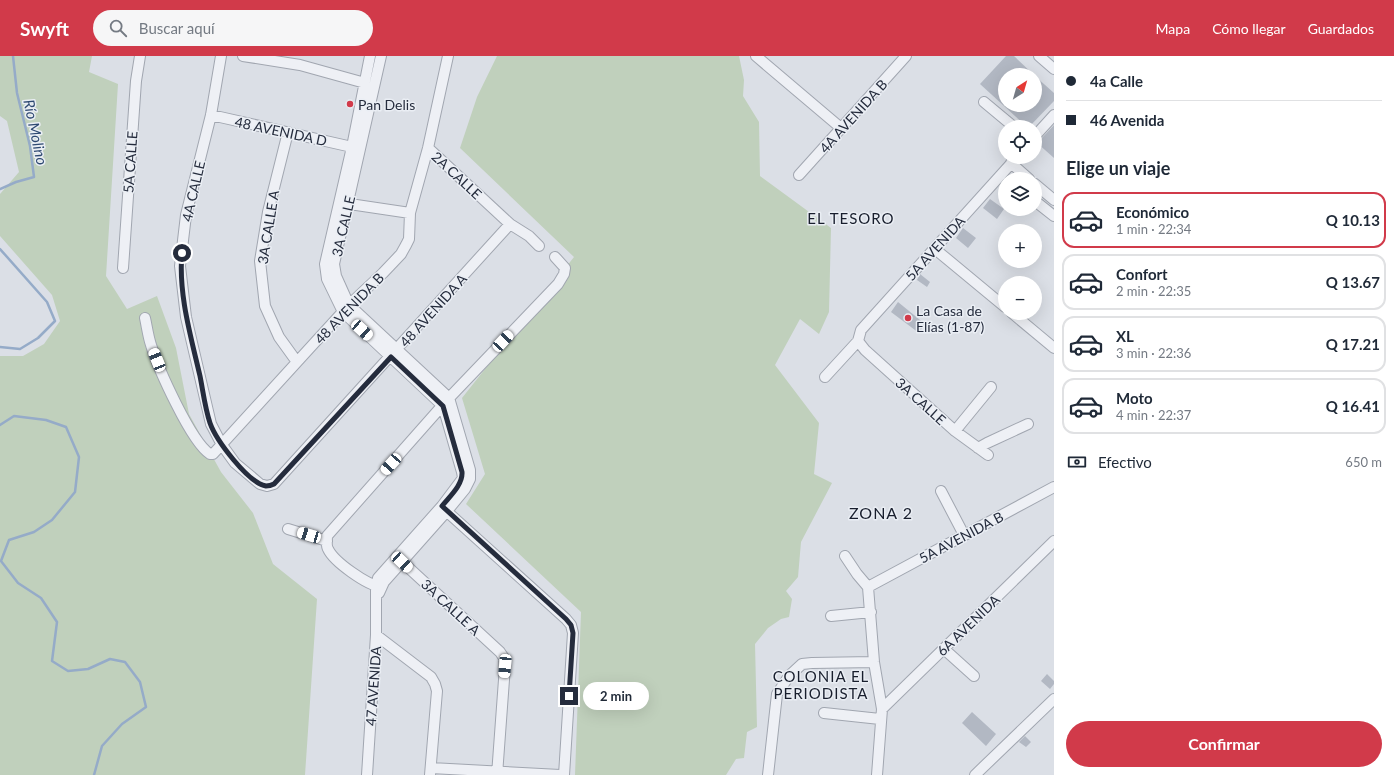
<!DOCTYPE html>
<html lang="es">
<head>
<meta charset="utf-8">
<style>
  :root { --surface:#fff; --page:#f6f6f7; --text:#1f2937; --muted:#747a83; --line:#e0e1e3; --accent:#d13a4a }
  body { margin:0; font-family:Lato,sans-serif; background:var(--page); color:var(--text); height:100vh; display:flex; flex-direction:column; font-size:15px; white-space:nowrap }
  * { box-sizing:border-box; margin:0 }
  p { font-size:13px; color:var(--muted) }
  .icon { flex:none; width:22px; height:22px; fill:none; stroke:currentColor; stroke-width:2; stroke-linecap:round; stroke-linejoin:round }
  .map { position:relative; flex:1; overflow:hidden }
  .sheet { display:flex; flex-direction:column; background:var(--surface); width:340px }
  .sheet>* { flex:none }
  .top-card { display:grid; align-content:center; height:88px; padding:0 12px; background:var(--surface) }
  .needle { width:26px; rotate:37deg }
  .controls { position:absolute; left:998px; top:12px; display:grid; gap:8px }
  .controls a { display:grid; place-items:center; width:44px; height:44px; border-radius:50%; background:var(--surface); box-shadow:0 4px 16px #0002; font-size:20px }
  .end { position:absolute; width:18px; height:18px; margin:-9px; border:5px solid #252c3d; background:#fff; box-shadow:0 0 0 2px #fff }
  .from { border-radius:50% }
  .bubble { position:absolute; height:28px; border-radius:14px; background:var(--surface); box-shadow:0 4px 16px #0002; font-size:13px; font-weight:700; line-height:28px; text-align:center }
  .car { position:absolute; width:12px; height:24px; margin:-12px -6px; border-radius:5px; box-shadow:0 0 3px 1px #0007; background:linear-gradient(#fff 24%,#345 0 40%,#fff 0 76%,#345 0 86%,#fff 0) }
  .top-card b { display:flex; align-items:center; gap:14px; height:38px; font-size:15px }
  .top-card b+b { border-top:1px solid var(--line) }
  .top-card i { width:10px; height:10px; background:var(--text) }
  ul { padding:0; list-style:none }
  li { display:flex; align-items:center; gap:12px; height:56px; margin:0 8px 6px; padding:0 4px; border:2px solid var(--line); border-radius:12px }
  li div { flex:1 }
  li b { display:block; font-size:15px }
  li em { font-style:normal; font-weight:700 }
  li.selected { border-color:var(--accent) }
  li>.icon { width:36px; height:36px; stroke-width:1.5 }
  h2 { padding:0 12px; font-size:18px; line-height:48px }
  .pay { display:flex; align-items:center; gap:10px; height:44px; padding:0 12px; font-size:15px }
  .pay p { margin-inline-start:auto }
  .button { display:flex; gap:8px; margin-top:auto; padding:8px 12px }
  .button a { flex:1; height:46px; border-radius:24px; background:var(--accent); color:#fff; font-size:16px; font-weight:700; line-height:46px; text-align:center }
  header { display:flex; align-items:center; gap:24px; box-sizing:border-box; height:56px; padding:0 20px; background:var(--accent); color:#fff }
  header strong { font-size:19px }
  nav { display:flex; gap:22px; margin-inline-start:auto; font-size:14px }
  .search { width:280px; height:36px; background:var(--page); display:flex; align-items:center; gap:10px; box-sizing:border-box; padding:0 14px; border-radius:22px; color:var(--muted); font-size:15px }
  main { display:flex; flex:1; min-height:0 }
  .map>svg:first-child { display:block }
</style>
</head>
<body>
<header>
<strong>Swyft</strong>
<div class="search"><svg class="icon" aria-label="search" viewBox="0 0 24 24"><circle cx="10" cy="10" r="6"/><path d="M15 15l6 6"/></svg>Buscar aquí</div>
<nav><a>Mapa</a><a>Cómo llegar</a><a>Guardados</a></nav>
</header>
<main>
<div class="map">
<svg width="1054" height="719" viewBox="0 0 1054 719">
  <rect width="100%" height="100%" fill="#dbdfe6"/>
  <path fill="#c0d0bc" d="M0,0h92l-3,16 29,12 -12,192 21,33 30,-13 19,52 13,66 32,58 32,41 20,51 44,35 -12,176h-305v-419h23l21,-12 16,-23 -8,-26 -52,-59v-42l19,-22 -12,-51 -7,-5z
    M497,0h242l5,24 -1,16 16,26 1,54 71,52 -2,84 -10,22 -19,-15 -25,46 44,58 -5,51 18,9 -31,59 -3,35 -12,14 6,8 -3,18 -8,2 -13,9 -13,16 2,83 -10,5 -3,26 -8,1 -10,16h-151l6,-163 -115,-108 19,-30 -23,-76 112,-141 -114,-109 17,-51z"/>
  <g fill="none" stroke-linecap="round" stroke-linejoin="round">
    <path stroke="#95abc8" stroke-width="2.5" d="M0,133l16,-7 18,-5 -4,-31 -13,-53 -4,-37
      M0,193l47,53 8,19 -17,17 -18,11 -20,-2
      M0,369l14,-9 32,4 20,7 13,30 -4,35 -23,28 -18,12 -25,8 -8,21 17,22 23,15 16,24 -5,39 16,10 20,-2 22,-10 15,3 15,20 6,25 -24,17 -20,22 -8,29"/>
  </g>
  <path fill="#b2b8c3" d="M1006,0h8l20,19h-29v30h30v-29l19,17v8l-25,26h-2l-47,-43z
    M1054,69v33l-18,-16 4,-2z
    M990,143l14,10 -7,10 -14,-11z
    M963,172l13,10 -8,10 -12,-10z
    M920,218l10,8 -3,5 -10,-7z
    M898,246l27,22 -6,9 -28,-21z
    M1047,618l7,7v3l-4,5 -9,-8z
    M972,656l24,22 -10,12 -24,-23z
    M1025,680l6,6 -5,5 -7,-5z"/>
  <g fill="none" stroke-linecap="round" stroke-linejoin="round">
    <defs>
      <path id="minor" d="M221,0l-10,59 -25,100 -6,51 6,51 25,107 11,21 13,18 25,21 7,2 7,-2 236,-260
        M243,0l57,9 65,18
        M756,0l85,72
        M1039,0l15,13
        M984,46l30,25
        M211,59l141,32
        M288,76l-20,80 -8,49 5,45 14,31 18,25
        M1035,80l19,-21
        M428,92l82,76 19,12 10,10
        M1011,107l18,16
        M799,119l107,-119
        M1035,128l19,16
        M1035,145l19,15
        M343,147l67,10
        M935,193l70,58
        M123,212l13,-187 4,-25
        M1012,257l42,35
        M145,262c2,9 3,18 6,27 7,23 40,97 59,109h3l136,-149 34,-32 18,-19 5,-9 3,-6 1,-26 18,-65 20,-92
        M858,285l7,9 90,81 33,24
        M825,321l33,-36 3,-11 156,-173
        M955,375l36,-44
        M978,392l9,-5 41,-19
        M941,435l23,44
        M443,452l123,111 5,6 2,8 -9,142
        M288,473l39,12
        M845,500l12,18 11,13
        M398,502l102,94 4,6 1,8 -8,109
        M381,531c-14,-2 -47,-25 -53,-38 -2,-3 -1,-9 -1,-13l122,-138 109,-114 6,-10 1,-6 -10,-11
        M868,531l186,-100
        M868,531l6,75 8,47 -5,66
        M379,537l5,-11 63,-71 18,-22 5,-10v-9l-21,-72 -100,-93 -13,-29 -2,-12 47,-208
        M831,560l40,-4
        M376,579l55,42 4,7 2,7 -7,84
        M944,593l30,27
        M882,653l172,-168
        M824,657l56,6
        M431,712l129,7
        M367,719l9,-140v-48l2,-9 64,-72 21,-28 -1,-6 -19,-66 -100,-94 -16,-33 -2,-15 27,-117 18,-91
        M768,719l9,-81 12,-18 13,-12 10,-1 62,-1
        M975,719l79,-76"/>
    </defs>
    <use href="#minor" stroke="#a1a6b0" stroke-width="12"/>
    <use href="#minor" stroke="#eef0f5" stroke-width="10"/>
  </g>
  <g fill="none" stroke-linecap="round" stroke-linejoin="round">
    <path stroke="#252c3d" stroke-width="5" d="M182,197c-4,40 9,84 18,123 3,15 5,32 10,47 6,17 38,60 56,63 2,0 6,-1 8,-2l117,-127 52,49 19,66c1,13 -13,25 -20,34l124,113 5,6 2,8 -4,63"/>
  </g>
  <g fill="#d13a4a" stroke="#eaeef4" stroke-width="1.5">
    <circle cx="350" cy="48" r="4"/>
    <circle cx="908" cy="262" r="4"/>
  </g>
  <g text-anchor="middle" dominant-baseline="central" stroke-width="3" stroke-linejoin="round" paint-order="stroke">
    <g font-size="14" fill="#252c3d" stroke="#eaeef4" text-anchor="start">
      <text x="358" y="48">Pan Delis</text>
      <text x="916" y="254">La Casa de<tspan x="916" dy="16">Elías (1-87)</tspan></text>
    </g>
    <g font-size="14" fill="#252c3d" stroke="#eaeef4">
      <text transform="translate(853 60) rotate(-48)">4A AVENIDA B</text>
      <text transform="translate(281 75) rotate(12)">48 AVENIDA D</text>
      <text transform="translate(130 106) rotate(-86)">5A CALLE</text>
      <text transform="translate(457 119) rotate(43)">2A CALLE</text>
      <text transform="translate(193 135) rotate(-77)">4A CALLE</text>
      <text transform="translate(343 170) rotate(-77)">3A CALLE</text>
      <text transform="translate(268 171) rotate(-81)">3A CALLE A</text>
      <text transform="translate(935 192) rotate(-48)">5A AVENIDA</text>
      <text transform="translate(349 252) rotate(-46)">48 AVENIDA B</text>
      <text transform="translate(433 254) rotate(-48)">48 AVENIDA A</text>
      <text transform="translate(921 345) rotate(42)">3A CALLE</text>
      <text transform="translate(961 481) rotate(-28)">5A AVENIDA B</text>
      <text transform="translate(451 551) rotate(43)">3A CALLE A</text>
      <text transform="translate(968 569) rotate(-44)">6A AVENIDA</text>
      <text transform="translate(373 630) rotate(-86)">47 AVENIDA</text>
    </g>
    <g font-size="15" font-style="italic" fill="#2e4971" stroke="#eaeef4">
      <text transform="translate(36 76) rotate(78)">Río Molino</text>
    </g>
    <g font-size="15" letter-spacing="1" fill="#181e2d" stroke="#eaeef4">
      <text x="851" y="162">EL TESORO</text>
      <text x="821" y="620">COLONIA EL<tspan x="821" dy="17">PERIODISTA</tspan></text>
    </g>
    <g font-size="16" letter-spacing="1" fill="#181e2d" stroke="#eaeef4">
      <text x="881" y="456">ZONA 2</text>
    </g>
  </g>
</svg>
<div class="controls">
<a><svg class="needle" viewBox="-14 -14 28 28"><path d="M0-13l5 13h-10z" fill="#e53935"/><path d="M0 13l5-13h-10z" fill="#747a83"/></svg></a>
<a><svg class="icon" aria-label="locate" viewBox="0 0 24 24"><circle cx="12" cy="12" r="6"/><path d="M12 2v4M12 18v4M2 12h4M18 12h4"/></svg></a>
<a><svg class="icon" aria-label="layers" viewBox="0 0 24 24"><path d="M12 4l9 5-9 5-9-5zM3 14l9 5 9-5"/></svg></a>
<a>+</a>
<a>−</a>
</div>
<i class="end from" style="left:182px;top:197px"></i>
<i class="end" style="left:569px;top:640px"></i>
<div class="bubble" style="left:583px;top:626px;width:66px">2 min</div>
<i class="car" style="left:362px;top:274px;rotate:132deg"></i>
<i class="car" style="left:503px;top:285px;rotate:43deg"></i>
<i class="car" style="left:157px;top:304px;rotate:338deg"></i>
<i class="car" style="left:391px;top:408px;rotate:222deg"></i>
<i class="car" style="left:309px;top:479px;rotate:287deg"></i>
<i class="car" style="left:402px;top:506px;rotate:133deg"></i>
<i class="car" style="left:505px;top:610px;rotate:185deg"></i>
</div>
<section class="sheet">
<div class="top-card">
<b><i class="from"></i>4a Calle</b>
<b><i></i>46 Avenida</b>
</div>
<h2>Elige un viaje</h2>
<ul>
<li class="selected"><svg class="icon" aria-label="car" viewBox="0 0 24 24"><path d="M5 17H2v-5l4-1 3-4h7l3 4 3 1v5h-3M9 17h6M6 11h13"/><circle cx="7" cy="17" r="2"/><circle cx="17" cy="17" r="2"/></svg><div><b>Económico</b><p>1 min · 22:34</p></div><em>Q 10.13</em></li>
<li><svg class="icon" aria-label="car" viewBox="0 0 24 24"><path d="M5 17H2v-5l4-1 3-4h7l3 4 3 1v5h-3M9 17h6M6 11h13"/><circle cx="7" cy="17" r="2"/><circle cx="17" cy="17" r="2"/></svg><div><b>Confort</b><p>2 min · 22:35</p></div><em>Q 13.67</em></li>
<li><svg class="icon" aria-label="car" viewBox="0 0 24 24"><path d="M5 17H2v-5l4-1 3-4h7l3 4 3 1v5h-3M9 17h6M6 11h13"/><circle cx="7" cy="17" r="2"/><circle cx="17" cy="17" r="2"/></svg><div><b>XL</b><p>3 min · 22:36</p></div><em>Q 17.21</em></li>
<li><svg class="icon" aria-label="car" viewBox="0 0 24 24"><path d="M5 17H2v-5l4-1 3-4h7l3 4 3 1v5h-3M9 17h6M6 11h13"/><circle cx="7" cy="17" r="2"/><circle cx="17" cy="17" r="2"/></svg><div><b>Moto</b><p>4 min · 22:37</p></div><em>Q 16.41</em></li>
</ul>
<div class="pay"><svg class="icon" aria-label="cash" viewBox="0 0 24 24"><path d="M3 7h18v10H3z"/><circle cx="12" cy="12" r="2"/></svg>Efectivo<p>650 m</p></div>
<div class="button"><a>Confirmar</a></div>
</section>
</main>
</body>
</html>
